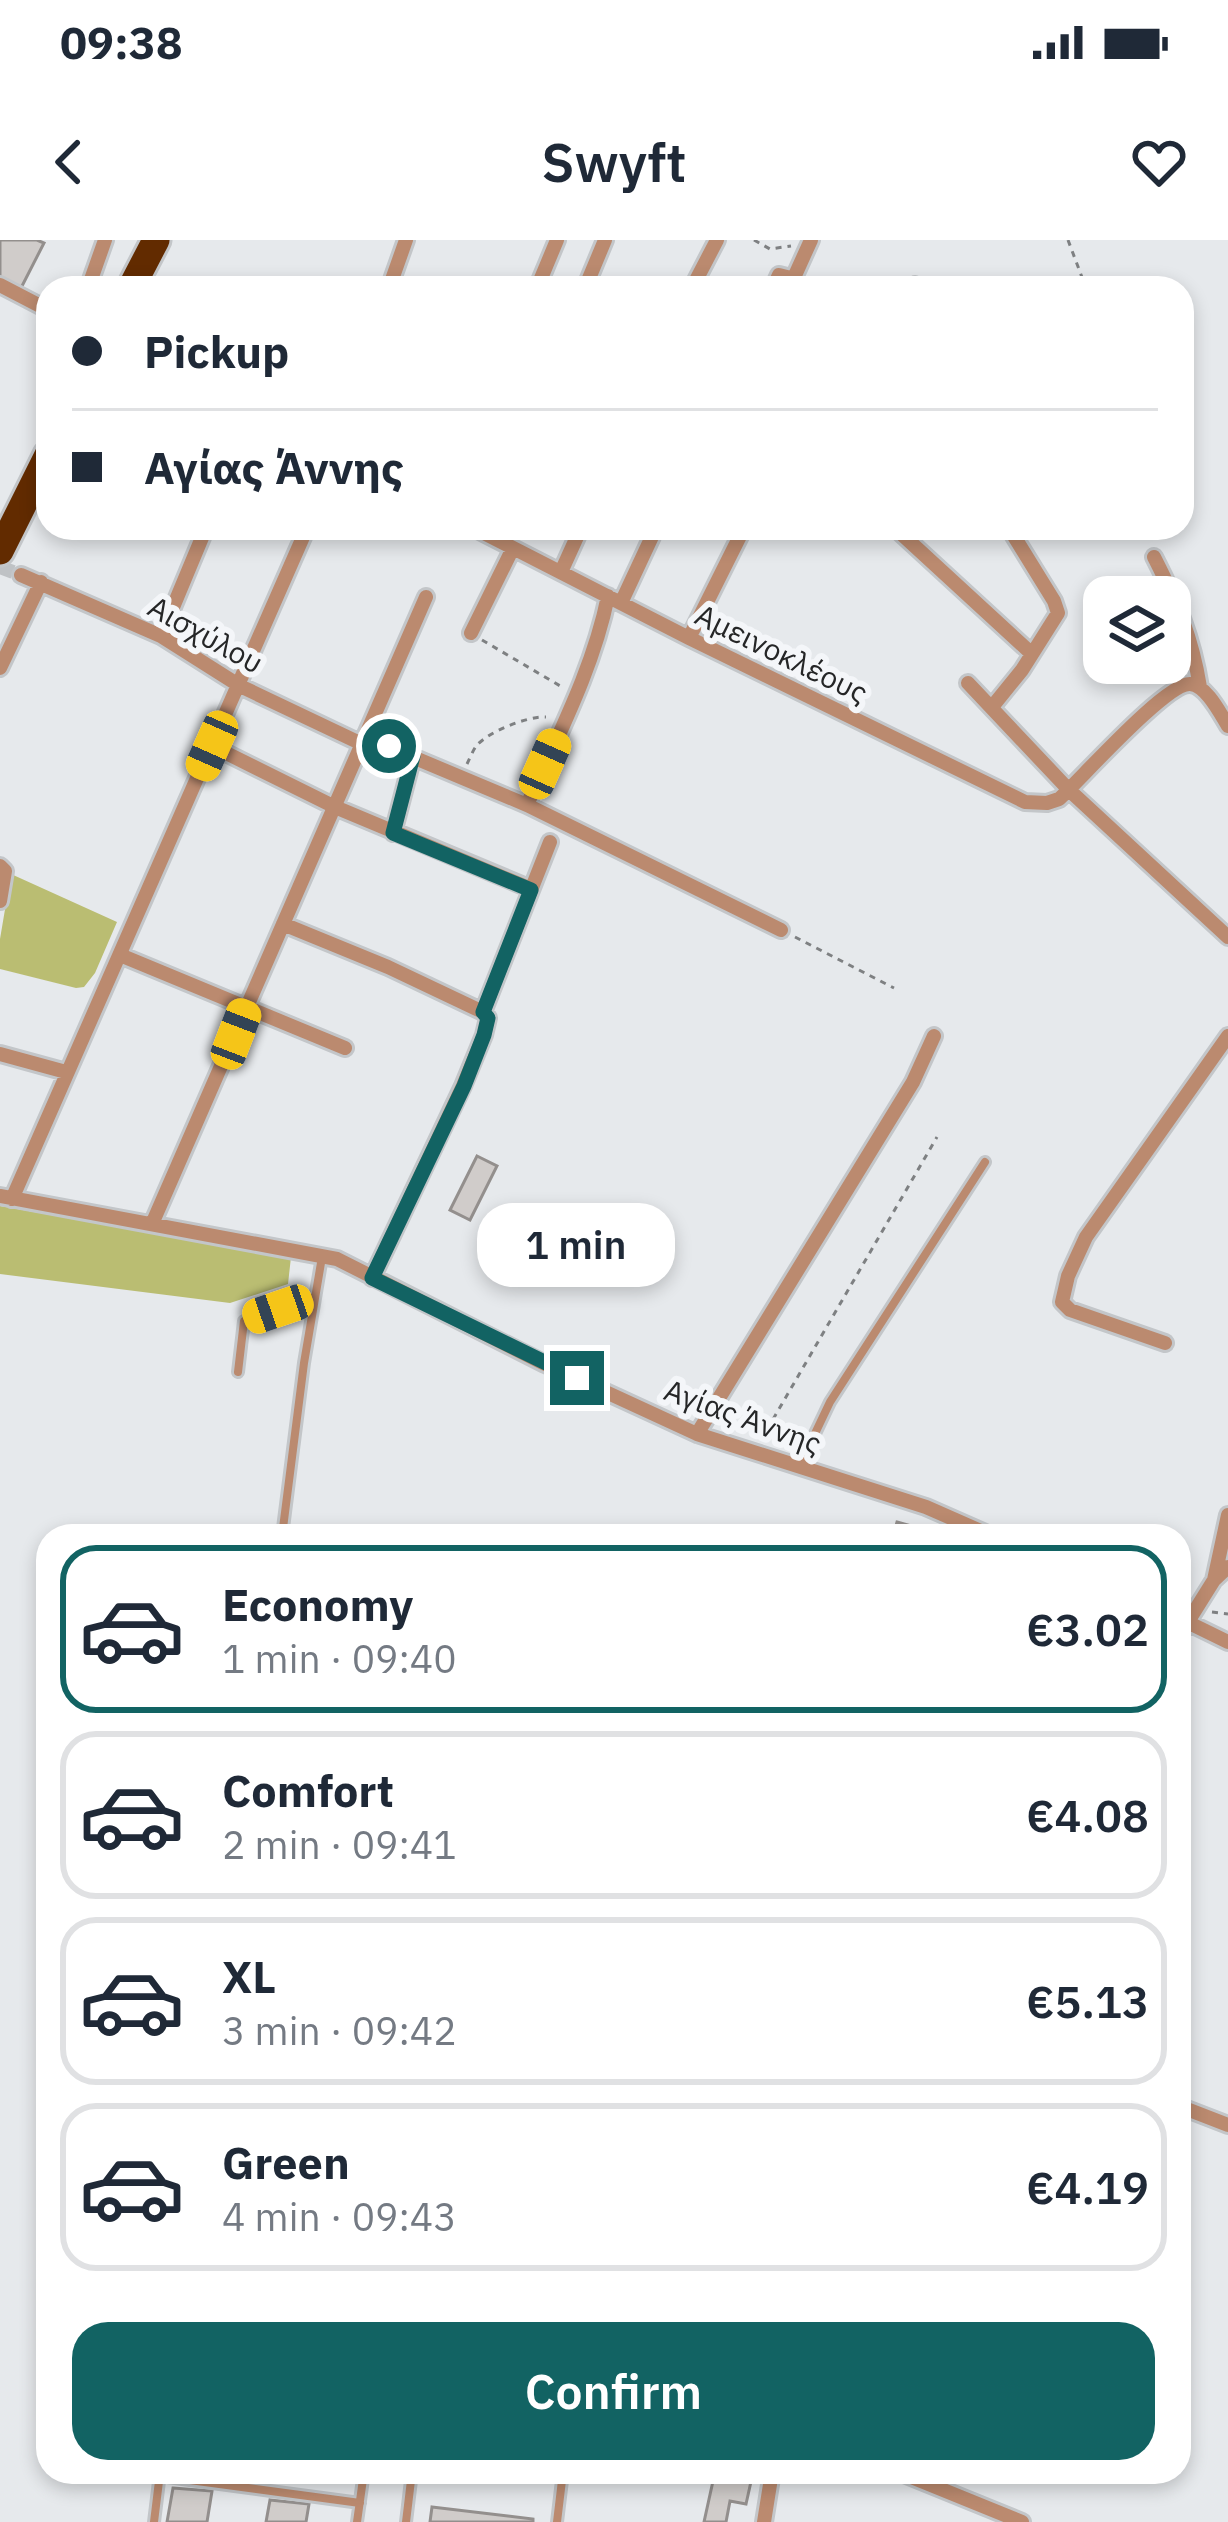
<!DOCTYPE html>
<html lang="en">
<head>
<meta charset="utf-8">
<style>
  :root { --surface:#fff; --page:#f2f2f3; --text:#1f2937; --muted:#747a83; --line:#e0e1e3; --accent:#126363 }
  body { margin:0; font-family:"IBM Plex Sans",sans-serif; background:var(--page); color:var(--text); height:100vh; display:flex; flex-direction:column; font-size:45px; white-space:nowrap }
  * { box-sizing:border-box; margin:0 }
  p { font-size:39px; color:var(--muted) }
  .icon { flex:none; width:66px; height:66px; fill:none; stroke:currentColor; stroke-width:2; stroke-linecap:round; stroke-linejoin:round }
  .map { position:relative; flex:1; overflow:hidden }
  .drawer { position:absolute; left:36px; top:1284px; width:1155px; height:960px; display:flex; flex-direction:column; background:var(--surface); border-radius:36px; box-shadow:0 6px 18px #0003 }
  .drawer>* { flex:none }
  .guide { position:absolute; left:36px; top:36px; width:1158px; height:264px; border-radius:36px; box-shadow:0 6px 18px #0003; display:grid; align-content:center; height:264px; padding:0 36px; background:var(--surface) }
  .fabs { position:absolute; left:1083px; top:336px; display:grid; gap:24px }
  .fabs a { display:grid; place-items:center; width:108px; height:108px; border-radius:24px; background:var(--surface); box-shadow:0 6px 18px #0003; font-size:60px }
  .end { position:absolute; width:54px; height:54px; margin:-27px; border:15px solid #126363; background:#fff; box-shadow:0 0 0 6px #fff }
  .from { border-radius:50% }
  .bubble { position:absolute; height:84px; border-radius:36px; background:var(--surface); box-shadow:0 6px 18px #0003; font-size:39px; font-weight:600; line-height:84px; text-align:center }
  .car { position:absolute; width:36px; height:72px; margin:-36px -18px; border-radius:15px; box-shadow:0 0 9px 3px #0007; background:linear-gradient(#f5c518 24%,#345 0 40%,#f5c518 0 76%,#345 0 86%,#f5c518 0) }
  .guide b { display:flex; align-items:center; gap:42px; height:114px; font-size:45px }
  .guide b+b { border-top:3px solid var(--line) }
  .guide i { width:30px; height:30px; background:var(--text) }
  ul { padding:21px 0 0; list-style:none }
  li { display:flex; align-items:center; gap:36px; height:168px; margin:0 24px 18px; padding:0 12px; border:6px solid var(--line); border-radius:36px }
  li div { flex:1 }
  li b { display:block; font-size:45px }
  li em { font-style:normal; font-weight:600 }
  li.on { border-color:var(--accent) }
  li>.icon { width:108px; height:108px; stroke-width:1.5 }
  .cta { display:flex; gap:24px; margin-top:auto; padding:24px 36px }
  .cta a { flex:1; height:138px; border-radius:36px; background:var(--accent); color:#fff; font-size:48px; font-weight:600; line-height:138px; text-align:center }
  .status { display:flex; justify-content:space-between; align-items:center; height:84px; padding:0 60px; background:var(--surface); direction:ltr }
  .status svg { height:33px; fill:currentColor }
  header { display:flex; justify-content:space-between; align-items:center; height:156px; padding:0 36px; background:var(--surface); font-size:54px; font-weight:600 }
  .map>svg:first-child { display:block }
</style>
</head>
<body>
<div class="status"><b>09:38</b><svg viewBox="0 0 49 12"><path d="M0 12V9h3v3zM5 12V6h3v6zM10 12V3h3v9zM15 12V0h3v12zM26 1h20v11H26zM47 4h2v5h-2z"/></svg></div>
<header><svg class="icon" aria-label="back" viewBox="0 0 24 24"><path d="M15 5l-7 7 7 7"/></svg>Swyft<svg class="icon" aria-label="heart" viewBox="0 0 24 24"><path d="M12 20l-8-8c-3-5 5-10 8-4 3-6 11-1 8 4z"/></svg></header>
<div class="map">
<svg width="1228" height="2282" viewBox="0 0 1228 2282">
  <rect width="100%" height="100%" fill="#e6e9ec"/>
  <path fill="#babd72" d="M11,634l106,48 -22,51 -11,14 -8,1 -76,-19v-30z
    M0,966l291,51 -3,27 -58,19 -230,-29z"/>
  <path fill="#d0ccca" stroke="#938f8d" stroke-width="3" d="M0,0h37l7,3 -23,45 -21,-9z
    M477,916l20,10 -27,54 -20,-10z
    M897,1282l36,10 -1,4h-39z
    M715,2232l37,5 -6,27 -16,-3 -4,21h-22z
    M173,2248l39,3 -5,31h-40z
    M270,2260l39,4 -3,18h-40z
    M432,2267l101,12v3h-103z"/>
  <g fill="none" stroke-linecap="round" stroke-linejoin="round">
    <path stroke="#bfc2c5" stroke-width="14" stroke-dasharray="14 7" stroke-linecap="butt" d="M0,327l21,8"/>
    <defs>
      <path id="lane" d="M912,48l3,-6
        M238,1132l6,-51 70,-24
        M800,1225l30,-63 155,-240
        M282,1296l22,-173 18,-106
        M160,2236l200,27
        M154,2282l6,-49
        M357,2282l7,-50
        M406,2282l6,-50
        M557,2282l6,-50"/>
      <path id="street" d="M792,42l19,-42
        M0,45l48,25
        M88,48l17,-48
        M389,48l17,-48
        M537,48l20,-48
        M585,48l20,-48
        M692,48l25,-48
        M773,48l6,-13 8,2 13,11
        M474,288l215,110 336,164 22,1 12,-4c22,-20 107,-116 131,-115 16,1 30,29 38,42
        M895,288l137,126
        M1154,317c23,45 38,80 46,130
        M561,332l20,-44
        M21,335l140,61 79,50 122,58
        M621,363l35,-75
        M471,393l42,-85
        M161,396l45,-108
        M689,398l55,-110
        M0,428l41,-86
        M968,443l101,107 159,147
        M992,467l30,-37 36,-57 -4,-12 -45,-73
        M365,497l162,68 254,125
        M212,506l123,61 196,82
        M527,565c30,-68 66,-135 81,-209
        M393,593l20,-77
        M0,626l5,5 -5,30
        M283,684l105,43 95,45 5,6 -4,17 -21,51 -91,192
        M120,715l225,93
        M483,772l67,-170
        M0,814l66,18
        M0,956l337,63 208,105 152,70 229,73 66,29
        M12,959l295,-671
        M152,984l274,-627
        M1165,1103l-95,-33 -8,-8 6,-26 18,-39 142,-201
        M697,1194l216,-352 21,-46
        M1214,1340l14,-65
        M1179,1378l49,24
        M1179,1396l35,-56 14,-13
        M1179,1866l49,19
        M899,2232l123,50
        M764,2282l8,-50"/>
      <path id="highway" d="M131,48l25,-48
        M0,311l48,-96"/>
    </defs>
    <use href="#lane" stroke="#c3c6c9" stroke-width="14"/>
    <use href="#street" stroke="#c3c6c9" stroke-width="20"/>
    <use href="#highway" stroke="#c3c6c9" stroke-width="33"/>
    <path stroke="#7e8082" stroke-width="3" stroke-dasharray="6 6" stroke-linecap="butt" d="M754,0l16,9 21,-3
      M1068,0l18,48
      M482,400l80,47
      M467,524c3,-6 6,-14 10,-19 13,-14 51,-29 69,-28
      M795,697l99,51
      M761,1200l176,-303
      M1212,1372l16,2"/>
    <use href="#lane" stroke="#bb8a6f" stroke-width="8"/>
    <use href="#street" stroke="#bb8a6f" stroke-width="14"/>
    <use href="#highway" stroke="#622b00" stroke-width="27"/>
  </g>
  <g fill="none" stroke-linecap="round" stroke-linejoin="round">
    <path stroke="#126363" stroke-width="15" d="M389,506l24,10 -20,77 138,57 -48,122 5,6 -4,17 -20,51 -92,192 205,100"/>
  </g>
  <g text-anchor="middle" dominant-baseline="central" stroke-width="12" stroke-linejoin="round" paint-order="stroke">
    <g font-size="30" fill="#252627" stroke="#f4f6f9">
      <text transform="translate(206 394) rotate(29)">Αισχύλου</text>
      <text transform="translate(782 413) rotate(26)">Αμεινοκλέους</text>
      <text transform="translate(743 1176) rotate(20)">Αγίας Άννης</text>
    </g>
  </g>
</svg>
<div class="fabs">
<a><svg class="icon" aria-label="layers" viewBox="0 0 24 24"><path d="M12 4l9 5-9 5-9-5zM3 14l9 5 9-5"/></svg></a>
</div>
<i class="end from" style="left:389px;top:506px"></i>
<i class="end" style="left:577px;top:1138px"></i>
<div class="bubble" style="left:477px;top:963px;width:198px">1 min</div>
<i class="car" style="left:212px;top:506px;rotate:204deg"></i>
<i class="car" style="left:545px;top:524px;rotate:24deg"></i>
<i class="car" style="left:236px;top:794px;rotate:21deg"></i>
<i class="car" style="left:278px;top:1069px;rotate:251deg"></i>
<div class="guide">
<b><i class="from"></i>Pickup</b>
<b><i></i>Αγίας Άννης</b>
</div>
<section class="drawer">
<ul>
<li class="on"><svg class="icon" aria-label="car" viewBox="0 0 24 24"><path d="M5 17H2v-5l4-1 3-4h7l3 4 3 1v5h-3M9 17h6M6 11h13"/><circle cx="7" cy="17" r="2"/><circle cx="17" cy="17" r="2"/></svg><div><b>Economy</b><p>1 min · 09:40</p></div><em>€3.02</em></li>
<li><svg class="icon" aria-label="car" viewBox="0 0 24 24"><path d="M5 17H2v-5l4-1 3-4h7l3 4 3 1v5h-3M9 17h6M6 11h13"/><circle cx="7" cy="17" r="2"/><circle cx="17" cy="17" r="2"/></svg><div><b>Comfort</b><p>2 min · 09:41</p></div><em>€4.08</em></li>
<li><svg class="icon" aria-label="car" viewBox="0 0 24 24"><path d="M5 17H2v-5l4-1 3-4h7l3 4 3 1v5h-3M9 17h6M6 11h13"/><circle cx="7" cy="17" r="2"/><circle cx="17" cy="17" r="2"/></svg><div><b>XL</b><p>3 min · 09:42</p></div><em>€5.13</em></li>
<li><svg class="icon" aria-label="car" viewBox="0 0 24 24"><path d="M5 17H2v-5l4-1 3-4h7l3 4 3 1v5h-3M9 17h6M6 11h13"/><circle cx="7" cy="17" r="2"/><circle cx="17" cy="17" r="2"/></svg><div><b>Green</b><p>4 min · 09:43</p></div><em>€4.19</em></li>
</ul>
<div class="cta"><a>Confirm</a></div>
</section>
</div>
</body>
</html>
